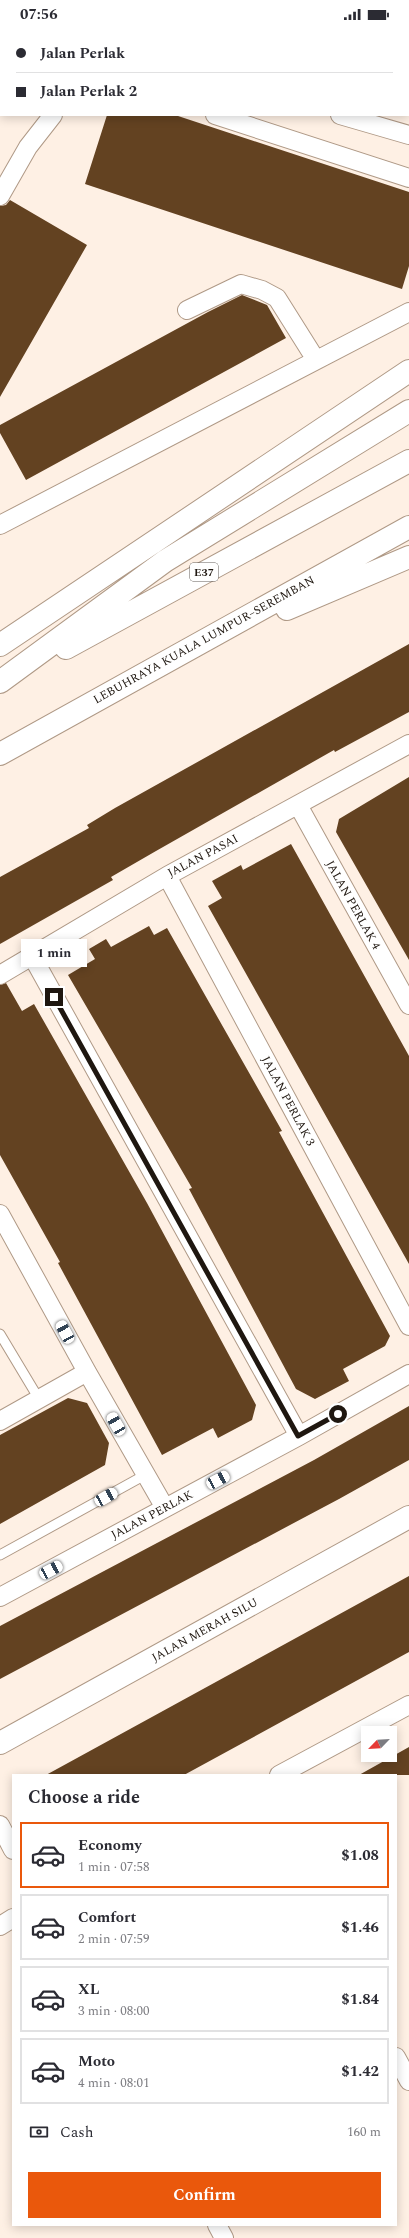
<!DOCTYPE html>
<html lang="en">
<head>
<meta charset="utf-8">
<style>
  :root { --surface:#fff; --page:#f2f2f3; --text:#2b2b33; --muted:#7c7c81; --line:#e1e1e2; --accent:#ea580c }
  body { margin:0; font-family:Spectral,serif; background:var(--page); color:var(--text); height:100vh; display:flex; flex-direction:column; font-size:15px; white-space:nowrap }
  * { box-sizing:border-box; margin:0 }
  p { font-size:13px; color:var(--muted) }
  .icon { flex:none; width:22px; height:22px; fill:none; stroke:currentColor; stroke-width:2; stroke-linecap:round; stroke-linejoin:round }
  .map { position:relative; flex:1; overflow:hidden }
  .details { position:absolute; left:12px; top:1746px; width:385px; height:452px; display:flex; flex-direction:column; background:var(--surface); border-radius:0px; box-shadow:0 2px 10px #0003 }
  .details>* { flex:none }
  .hud { position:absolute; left:0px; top:0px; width:409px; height:88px; box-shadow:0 2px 10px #0003; display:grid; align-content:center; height:88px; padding:0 16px; background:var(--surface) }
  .needle { width:26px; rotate:245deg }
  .tools { position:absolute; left:361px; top:1698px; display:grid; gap:8px }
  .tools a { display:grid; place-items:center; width:36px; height:36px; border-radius:0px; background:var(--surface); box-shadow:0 2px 10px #0003; font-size:20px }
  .end { position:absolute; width:18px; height:18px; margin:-9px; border:5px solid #1f1710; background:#fff; box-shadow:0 0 0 2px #fff }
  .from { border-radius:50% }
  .bubble { position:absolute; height:28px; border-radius:0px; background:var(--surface); box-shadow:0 2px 10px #0003; font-size:13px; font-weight:700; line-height:28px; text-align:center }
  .car { position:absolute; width:12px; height:24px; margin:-12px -6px; border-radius:5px; box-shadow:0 0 3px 1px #0007; background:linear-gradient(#fff 24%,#345 0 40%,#fff 0 76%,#345 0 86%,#fff 0) }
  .hud b { display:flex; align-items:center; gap:14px; height:38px; font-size:15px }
  .hud b+b { border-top:1px solid var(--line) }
  .hud i { width:10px; height:10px; background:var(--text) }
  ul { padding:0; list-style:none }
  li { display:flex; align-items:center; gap:12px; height:66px; margin:0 8px 6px; padding:0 8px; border:2px solid var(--line); border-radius:0px }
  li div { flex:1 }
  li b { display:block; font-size:15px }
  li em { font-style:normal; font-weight:700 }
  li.selected { border-color:var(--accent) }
  li>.icon { width:36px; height:36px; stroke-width:1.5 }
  h2 { padding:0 16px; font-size:18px; line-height:48px }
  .pay { display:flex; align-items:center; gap:10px; height:44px; padding:0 16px; font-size:15px }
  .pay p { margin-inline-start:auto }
  .button { display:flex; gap:8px; margin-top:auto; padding:8px 16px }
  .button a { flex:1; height:46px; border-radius:0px; background:var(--accent); color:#fff; font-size:16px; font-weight:700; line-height:46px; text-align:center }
  .status { display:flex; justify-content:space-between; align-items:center; height:28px; padding:0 20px; background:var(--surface); direction:ltr }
  .status svg { height:11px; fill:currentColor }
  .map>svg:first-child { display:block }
</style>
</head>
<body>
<div class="status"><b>07:56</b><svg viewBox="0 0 49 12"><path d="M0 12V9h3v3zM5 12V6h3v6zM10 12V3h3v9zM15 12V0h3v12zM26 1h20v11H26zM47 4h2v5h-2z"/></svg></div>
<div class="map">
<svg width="409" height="2210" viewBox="0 0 409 2210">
  <rect width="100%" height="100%" fill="#fef0e4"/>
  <path fill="#634221" d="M107,87h68l234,77v74l-7,23 -317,-105z
    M10,172l77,45 -87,152v-191l6,-1z
    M242,267l25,10 19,33 -260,142 -26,-47v-8l208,-113z
    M409,616v68l-74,40 -1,-2 -178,101 -45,26 2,3 -113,64v-67l89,-49 -2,-3 28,-17z
    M409,749v183l-73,-128 3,-13z
    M291,816l118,212v208l-201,-358 14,-8 -10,-17 29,-16 2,5z
    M149,898l5,9 13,-7 115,203 -3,1 111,204 -5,10 -42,23 6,12 -34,18 -19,-10 -107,-200 3,-1 -124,-213 27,-16 -6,-10 17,-10 5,8z
    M6,955l16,28 12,-7 113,199 109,202 -4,15 -34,18 -5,-10 -51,27 -104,-192 2,-1 -60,-107v-170z
    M68,1370l19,5 22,40 -4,22 -105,59v-89z
    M409,1378v54l-70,39 -339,180v-53l314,-166z
    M409,1548v76l-225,123h-138z
    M409,1719v28h-50z"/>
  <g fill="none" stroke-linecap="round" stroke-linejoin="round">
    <defs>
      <path id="service" d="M164,1v-1
        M0,1306l39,65
        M0,1527l145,-80"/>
      <path id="minor" d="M56,0l3,1
        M0,48l1,1
        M215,87l194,63
        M340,87l69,20
        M0,168l28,-49 25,-32
        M187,282l54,-26 21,6 15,8 39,62
        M0,497l409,-213
        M298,777l111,200
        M167,848l242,450
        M32,928l267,480
        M0,947l167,-99 242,-132
        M0,1186l87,158 78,136
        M0,1393l87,-49
        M0,1569l299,-161 110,-62
        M279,1747l130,-70
        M0,1797l13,25
        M0,1898l13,-8
        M396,2029l13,24
        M217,2197l7,13"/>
      <path id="tertiary" d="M0,1715l409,-226"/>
      <path id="motorway" d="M287,581l122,-52
        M0,617l409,-274
        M66,620l343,-187
        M0,654l165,-121 244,-150
        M0,726l409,-227"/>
    </defs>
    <use href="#service" stroke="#af9986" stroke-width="11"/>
    <use href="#minor" stroke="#af9986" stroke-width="20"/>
    <use href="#tertiary" stroke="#af9986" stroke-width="24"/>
    <use href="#motorway" stroke="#af9986" stroke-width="24"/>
    <use href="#service" stroke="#fff" stroke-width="9"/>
    <use href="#minor" stroke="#fff" stroke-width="18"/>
    <use href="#tertiary" stroke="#fff" stroke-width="22"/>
    <use href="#motorway" stroke="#fff" stroke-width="22"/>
  </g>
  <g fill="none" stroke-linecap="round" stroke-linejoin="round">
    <path stroke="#1f1710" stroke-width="5" d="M54,969l244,439 40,-22"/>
  </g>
  <g text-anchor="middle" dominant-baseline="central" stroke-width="4" stroke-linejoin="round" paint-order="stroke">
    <rect fill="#fff" stroke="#625d58" stroke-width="1" x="190" y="535" width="28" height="18" rx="3"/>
    <g font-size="11" font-weight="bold" fill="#1f1710">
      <text x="204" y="544">E37</text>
    </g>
    <g font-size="12" fill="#1f1710" stroke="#fff">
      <text transform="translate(204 612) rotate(-29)">LEBUHRAYA KUALA LUMPUR–SEREMBAN</text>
      <text transform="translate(203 828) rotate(-28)">JALAN PASAI</text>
      <text transform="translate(353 877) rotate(61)">JALAN PERLAK 4</text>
      <text transform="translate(288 1073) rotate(62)">JALAN PERLAK 3</text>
      <text transform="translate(152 1487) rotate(-28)">JALAN PERLAK</text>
      <text transform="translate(205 1602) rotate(-29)">JALAN MERAH SILU</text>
    </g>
  </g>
</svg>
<div class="tools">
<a><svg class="needle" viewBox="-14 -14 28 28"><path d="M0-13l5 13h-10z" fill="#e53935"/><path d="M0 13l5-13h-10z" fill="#7c7c81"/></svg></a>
</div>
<i class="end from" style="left:338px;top:1386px"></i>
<i class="end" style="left:54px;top:969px"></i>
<div class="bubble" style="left:21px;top:911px;width:66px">1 min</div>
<i class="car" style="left:65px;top:1304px;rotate:331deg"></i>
<i class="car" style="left:116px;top:1396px;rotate:330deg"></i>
<i class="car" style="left:218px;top:1452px;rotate:62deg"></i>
<i class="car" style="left:106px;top:1469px;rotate:61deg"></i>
<i class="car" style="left:51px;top:1542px;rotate:62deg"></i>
<div class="hud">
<b><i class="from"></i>Jalan Perlak</b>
<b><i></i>Jalan Perlak 2</b>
</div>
<section class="details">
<h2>Choose a ride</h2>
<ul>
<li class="selected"><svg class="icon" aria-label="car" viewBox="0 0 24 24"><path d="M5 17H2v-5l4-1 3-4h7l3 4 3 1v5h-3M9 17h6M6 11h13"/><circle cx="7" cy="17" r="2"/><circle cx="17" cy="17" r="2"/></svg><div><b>Economy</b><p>1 min · 07:58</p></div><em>$1.08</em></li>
<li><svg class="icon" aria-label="car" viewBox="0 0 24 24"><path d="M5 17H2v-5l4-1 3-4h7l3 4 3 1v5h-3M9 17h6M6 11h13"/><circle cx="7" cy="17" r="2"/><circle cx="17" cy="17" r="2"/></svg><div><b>Comfort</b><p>2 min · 07:59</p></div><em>$1.46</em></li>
<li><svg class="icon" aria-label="car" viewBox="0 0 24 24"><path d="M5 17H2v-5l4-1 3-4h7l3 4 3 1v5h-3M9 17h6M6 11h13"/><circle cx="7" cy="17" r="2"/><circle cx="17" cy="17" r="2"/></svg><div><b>XL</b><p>3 min · 08:00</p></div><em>$1.84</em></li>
<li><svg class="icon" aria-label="car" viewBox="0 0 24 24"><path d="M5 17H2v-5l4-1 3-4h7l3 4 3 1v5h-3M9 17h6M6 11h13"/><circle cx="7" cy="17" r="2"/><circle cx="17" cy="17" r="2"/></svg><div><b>Moto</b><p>4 min · 08:01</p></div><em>$1.42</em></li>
</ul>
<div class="pay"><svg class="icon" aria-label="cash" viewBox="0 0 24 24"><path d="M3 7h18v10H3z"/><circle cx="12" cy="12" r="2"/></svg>Cash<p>160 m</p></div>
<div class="button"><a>Confirm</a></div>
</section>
</div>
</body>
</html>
